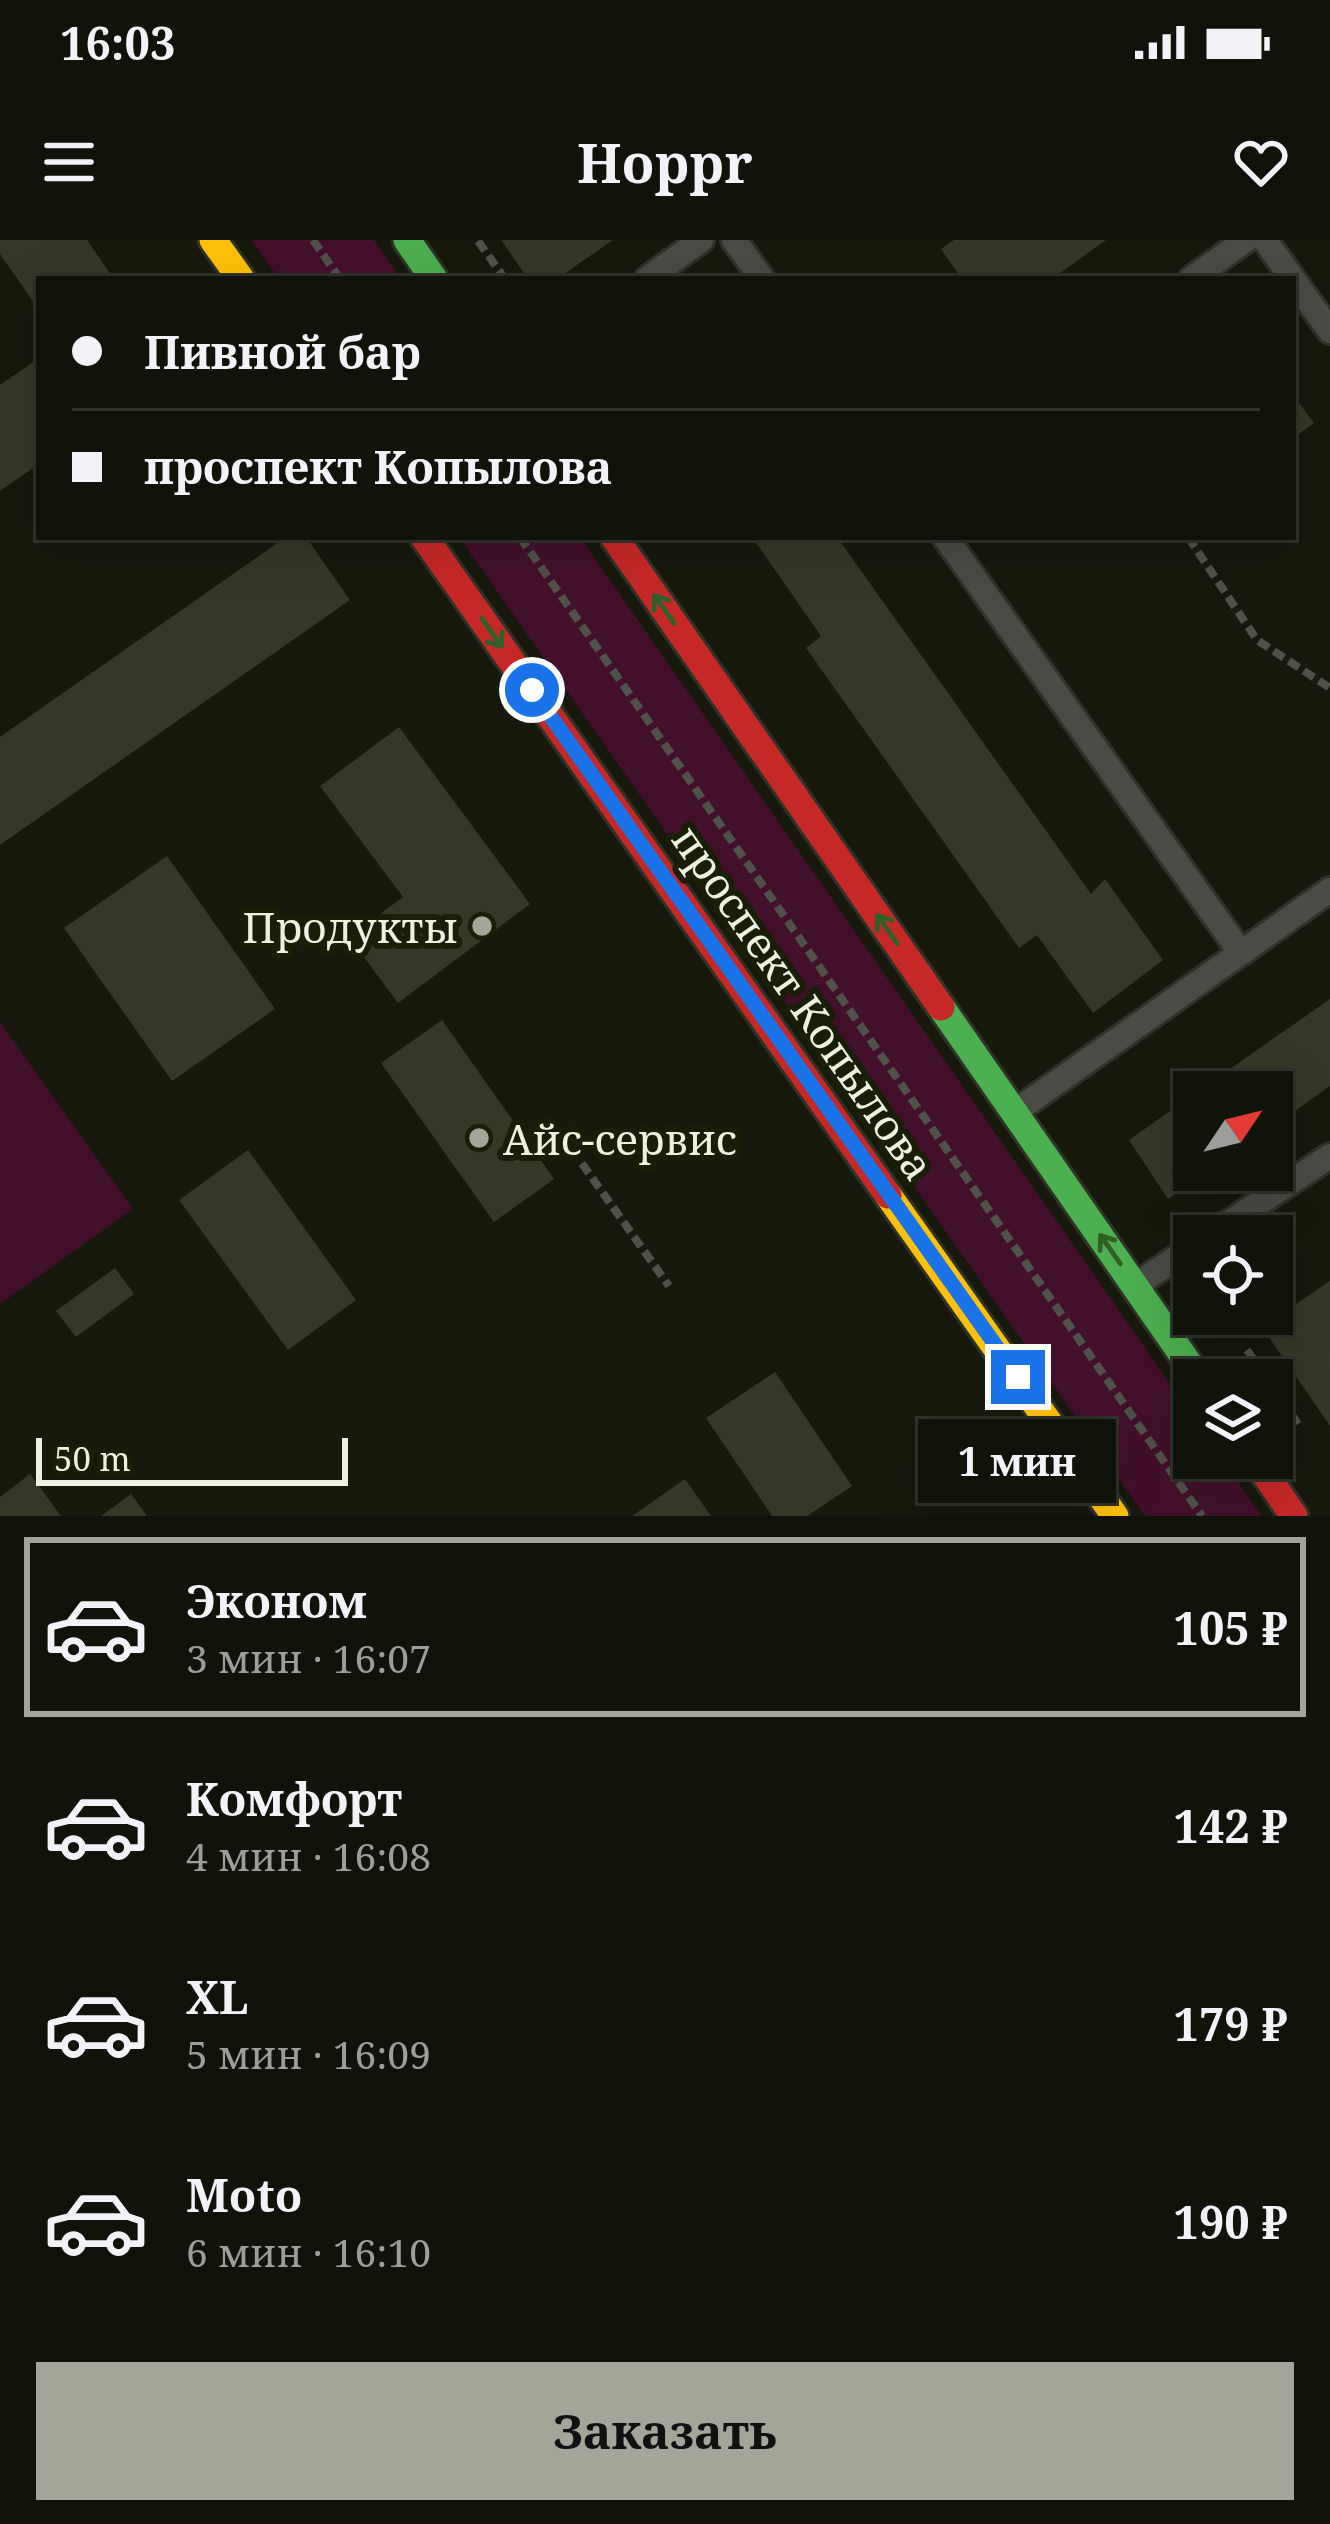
<!DOCTYPE html>
<html lang="ru">
<head>
<meta charset="utf-8">
<style>
  :root { --surface:#101309; --page:#1e2017; --text:#f1f3f6; --muted:#9c9e9c; --line:#30322a; --accent:#a2a597 }
  body { margin:0; font-family:"Noto Serif",serif; background:var(--page); color:var(--text); height:100vh; display:flex; flex-direction:column; font-size:45px; white-space:nowrap }
  * { box-sizing:border-box; margin:0 }
  p { font-size:39px; color:var(--muted) }
  .icon { flex:none; width:66px; height:66px; fill:none; stroke:currentColor; stroke-width:2; stroke-linecap:round; stroke-linejoin:round }
  .map { position:relative; height:1276px; overflow:hidden }
  .sheet { display:flex; flex-direction:column; background:var(--surface); flex:1 }
  .sheet>* { flex:none }
  .top-card { position:absolute; left:36px; top:36px; width:1260px; height:264px; border-radius:0px; box-shadow:0 12px 48px #0002,0 0 0 3px var(--line); display:grid; align-content:center; height:264px; padding:0 36px; background:var(--surface) }
  .needle { width:78px; rotate:55deg }
  .buttons { position:absolute; left:1173px; top:831px; display:grid; gap:24px }
  .buttons a { display:grid; place-items:center; width:120px; height:120px; border-radius:0px; background:var(--surface); box-shadow:0 12px 48px #0002,0 0 0 3px var(--line); font-size:60px }
  .scale { position:absolute; left:36px; bottom:30px; width:312px; box-sizing:border-box; padding-left:12px; border:6px solid #edf1e2; border-top:0; font-size:33px; line-height:42px; white-space:nowrap; color:#edf1e2; -webkit-text-stroke:9px #191f06; paint-order:stroke }
  .end { position:absolute; width:54px; height:54px; margin:-27px; border:15px solid #1a73e8; background:#fff; box-shadow:0 0 0 6px #fff }
  .from { border-radius:50% }
  .bubble { position:absolute; height:84px; border-radius:0px; background:var(--surface); box-shadow:0 12px 48px #0002,0 0 0 3px var(--line); font-size:39px; font-weight:700; line-height:84px; text-align:center }
  .top-card b { display:flex; align-items:center; gap:42px; height:114px; font-size:45px }
  .top-card b+b { border-top:3px solid var(--line) }
  .top-card i { width:30px; height:30px; background:var(--text) }
  ul { padding:21px 0 0; list-style:none }
  li { display:flex; align-items:center; gap:36px; height:180px; margin:0 24px 18px; padding:0 12px; border:6px solid transparent; border-radius:0px }
  li div { flex:1 }
  li b { display:block; font-size:45px }
  li em { font-style:normal; font-weight:700 }
  li.current { border-color:var(--accent) }
  li>.icon { width:108px; height:108px; stroke-width:1.5 }
  .button { display:flex; gap:24px; margin-top:auto; padding:24px 36px }
  .button a { flex:1; height:138px; border-radius:0px; background:var(--accent); color:#111; font-size:48px; font-weight:700; line-height:138px; text-align:center }
  .status { display:flex; justify-content:space-between; align-items:center; height:84px; padding:0 60px; background:var(--surface); direction:ltr }
  .status svg { height:33px; fill:currentColor }
  header { display:flex; justify-content:space-between; align-items:center; height:156px; padding:0 36px; background:var(--surface); font-size:54px; font-weight:700 }
  .map>svg:first-child { display:block }
</style>
</head>
<body>
<div class="status"><b>16:03</b><svg viewBox="0 0 49 12"><path d="M0 12V9h3v3zM5 12V6h3v6zM10 12V3h3v9zM15 12V0h3v12zM26 1h20v11H26zM47 4h2v5h-2z"/></svg></div>
<header><svg class="icon" aria-label="menu" viewBox="0 0 24 24"><path d="M4 6h16M4 12h16M4 18h16"/></svg>Hoppr<svg class="icon" aria-label="heart" viewBox="0 0 24 24"><path d="M12 20l-8-8c-3-5 5-10 8-4 3-6 11-1 8 4z"/></svg></header>
<div class="map">
<svg width="1330" height="1276" viewBox="0 0 1330 1276">
  <rect width="100%" height="100%" fill="#16190c"/>
  <path fill="#43102b" d="M251,0h123l27,39h-122z
    M459,297h121l614,881v40h27l41,58h-117z
    M0,782l133,187 -133,95z"/>
  <path fill="#353826" d="M0,0h87l27,39h-75v31l-39,-56z
    M501,0h112l-56,39h-29z
    M954,0h152l-54,39h-90l-21,-30z
    M39,118v106l-39,27v-106z
    M1293,155l21,28 -21,15z
    M286,297h20l44,63 -350,245v-108z
    M752,297h85l254,357 14,-15 58,81 -70,53 -56,-78 -18,13 -213,-300 15,-12z
    M399,487l131,177 -132,99 -49,-66 54,-40 -83,-111z
    M167,616l108,153 -103,72 -108,-153z
    M1330,759v87l-58,41v-35h-75z
    M442,780l112,159 -60,43 -113,-159z
    M1194,854v76h17l-43,29 -39,-59z
    M248,910l108,150 -68,50 -109,-150z
    M115,1028l19,26 -58,43 -20,-26z
    M1330,1041v145l-68,-99z
    M775,1132l77,114 -45,30h-35l-66,-98z
    M30,1234l31,42h-61v-19z
    M685,1239l26,37h-79z
    M131,1254l16,22h-46z"/>
  <g fill="none" stroke-linecap="round" stroke-linejoin="round">
    <defs>
      <path id="lane" d="M734,0l28,39
        M1265,0l65,91
        M647,39l54,-39
        M1191,39l55,-39
        M945,297l296,416
        M1016,871l314,-221
        M1209,996l121,-80
        M1136,1045l58,-39"/>
      <path id="fast" d="M407,0l27,39
        M941,767l259,373"/>
      <path id="slow" d="M213,0l28,39
        M888,955l227,321"/>
      <path id="jam" d="M424,297l464,658
        M614,297l327,470
        M1254,1218l40,58"/>
    </defs>
    <use href="#lane" stroke="#2f3227" stroke-width="30"/>
    <use href="#fast" stroke="#2f3227" stroke-width="33"/>
    <use href="#slow" stroke="#2f3227" stroke-width="33"/>
    <use href="#jam" stroke="#2f3227" stroke-width="33"/>
    <path stroke="#4f514a" stroke-width="8" stroke-dasharray="12 6" stroke-linecap="butt" d="M313,0l27,39
      M478,1l27,38
      M520,297l682,979
      M1188,297l69,103 73,48
      M561,894l108,152
      M1247,1110l21,30
      M1272,1146l26,38"/>
    <use href="#lane" stroke="#494b45" stroke-width="24"/>
    <use href="#fast" stroke="#4caf50" stroke-width="27"/>
    <use href="#slow" stroke="#ffc107" stroke-width="27"/>
    <use href="#jam" stroke="#c62828" stroke-width="27"/>
  </g>
  <defs><path id="oneway-shaft" d="M-6 0H5M1.5-3L5.5 0L1.5 3" fill="none" stroke-width="1.6" stroke-linecap="round" stroke-linejoin="round" transform="scale(3)"/></defs>
  <g stroke="#306027">
    <use href="#oneway-shaft" transform="translate(664 369) rotate(-125)"/>
    <use href="#oneway-shaft" transform="translate(492 393) rotate(55)"/>
    <use href="#oneway-shaft" transform="translate(887 689) rotate(-125)"/>
    <use href="#oneway-shaft" transform="translate(1110 1009) rotate(-125)"/>
  </g>
  <g fill="none" stroke-linecap="round" stroke-linejoin="round">
    <path stroke="#1a73e8" stroke-width="15" d="M532,450l486,687"/>
  </g>
  <g fill="#a2a597" stroke="#191f06" stroke-width="4.5">
    <circle cx="482" cy="686" r="12"/>
    <circle cx="479" cy="898" r="12"/>
  </g>
  <g text-anchor="middle" dominant-baseline="central" stroke-width="12" stroke-linejoin="round" paint-order="stroke">
    <g font-size="42" fill="#edf1e2" stroke="#191f06" text-anchor="end">
      <text x="458" y="686">Продукты</text>
      <text x="503" y="898" text-anchor="start">Айс-сервис</text>
    </g>
    <g font-size="42" fill="#edf1e2" stroke="#191f06">
      <text transform="translate(804 762) rotate(55)">проспект Копылова</text>
    </g>
  </g>
</svg>
<div class="buttons">
<a><svg class="needle" viewBox="-14 -14 28 28"><path d="M0-13l5 13h-10z" fill="#e53935"/><path d="M0 13l5-13h-10z" fill="#9c9e9c"/></svg></a>
<a><svg class="icon" aria-label="locate" viewBox="0 0 24 24"><circle cx="12" cy="12" r="6"/><path d="M12 2v4M12 18v4M2 12h4M18 12h4"/></svg></a>
<a><svg class="icon" aria-label="layers" viewBox="0 0 24 24"><path d="M12 4l9 5-9 5-9-5zM3 14l9 5 9-5"/></svg></a>
</div>
<div class="scale">50 m</div>
<i class="end from" style="left:532px;top:450px"></i>
<i class="end" style="left:1018px;top:1137px"></i>
<div class="bubble" style="left:918px;top:1179px;width:198px">1 мин</div>
<div class="top-card">
<b><i class="from"></i>Пивной бар</b>
<b><i></i>проспект Копылова</b>
</div>
</div>
<section class="sheet">
<ul>
<li class="current"><svg class="icon" aria-label="car" viewBox="0 0 24 24"><path d="M5 17H2v-5l4-1 3-4h7l3 4 3 1v5h-3M9 17h6M6 11h13"/><circle cx="7" cy="17" r="2"/><circle cx="17" cy="17" r="2"/></svg><div><b>Эконом</b><p>3 мин · 16:07</p></div><em>105 ₽</em></li>
<li><svg class="icon" aria-label="car" viewBox="0 0 24 24"><path d="M5 17H2v-5l4-1 3-4h7l3 4 3 1v5h-3M9 17h6M6 11h13"/><circle cx="7" cy="17" r="2"/><circle cx="17" cy="17" r="2"/></svg><div><b>Комфорт</b><p>4 мин · 16:08</p></div><em>142 ₽</em></li>
<li><svg class="icon" aria-label="car" viewBox="0 0 24 24"><path d="M5 17H2v-5l4-1 3-4h7l3 4 3 1v5h-3M9 17h6M6 11h13"/><circle cx="7" cy="17" r="2"/><circle cx="17" cy="17" r="2"/></svg><div><b>XL</b><p>5 мин · 16:09</p></div><em>179 ₽</em></li>
<li><svg class="icon" aria-label="car" viewBox="0 0 24 24"><path d="M5 17H2v-5l4-1 3-4h7l3 4 3 1v5h-3M9 17h6M6 11h13"/><circle cx="7" cy="17" r="2"/><circle cx="17" cy="17" r="2"/></svg><div><b>Moto</b><p>6 мин · 16:10</p></div><em>190 ₽</em></li>
</ul>
<div class="button"><a>Заказать</a></div>
</section>
</body>
</html>
